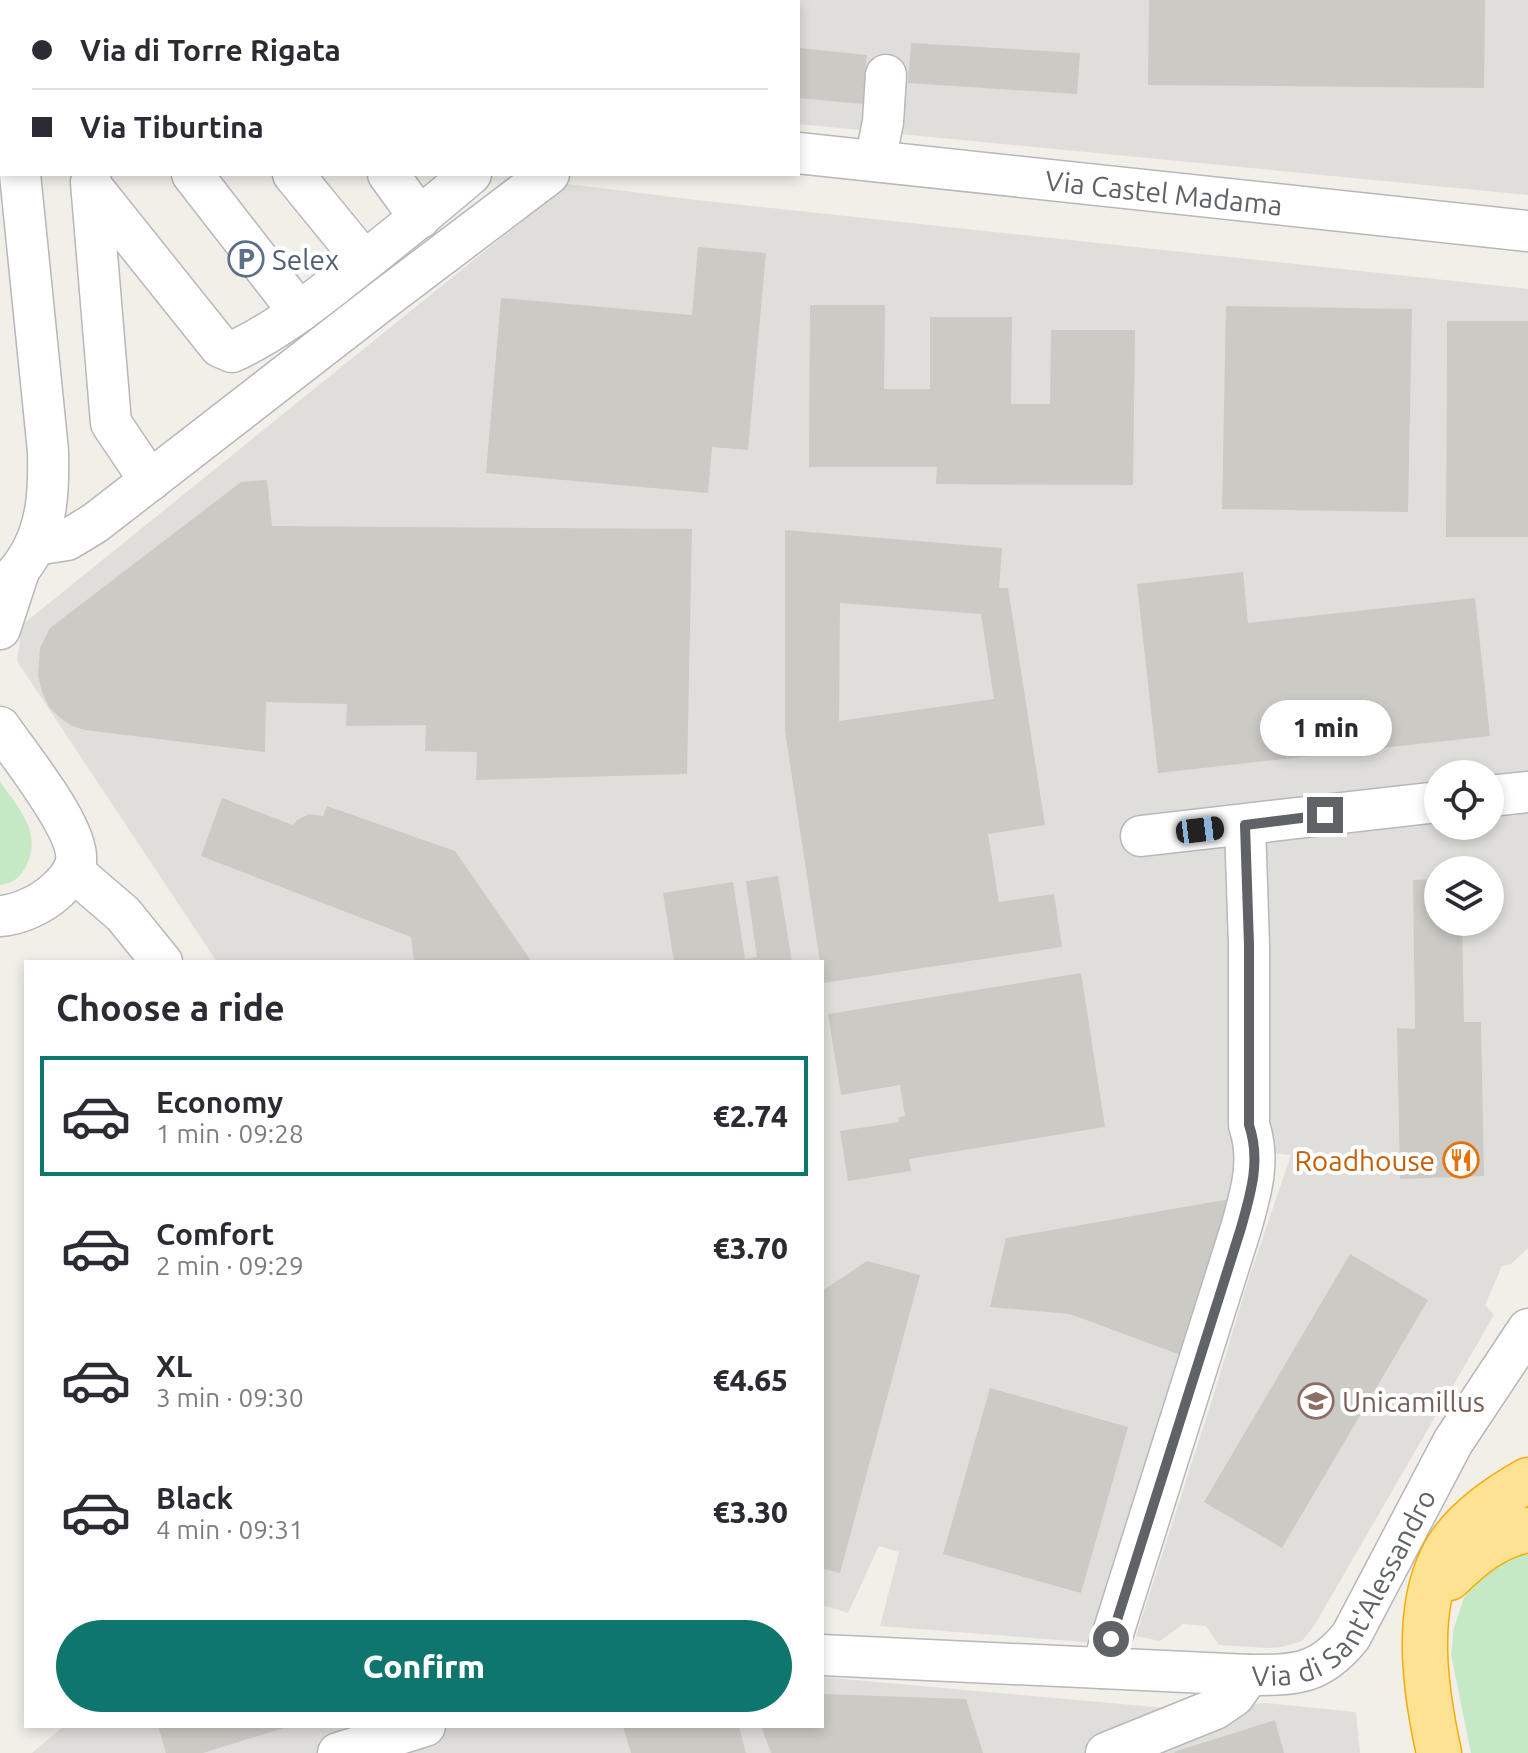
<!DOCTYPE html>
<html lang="en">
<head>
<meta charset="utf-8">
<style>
  :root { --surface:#fff; --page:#f7f7f7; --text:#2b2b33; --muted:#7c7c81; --line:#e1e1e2; --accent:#0f766e }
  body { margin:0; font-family:Ubuntu,sans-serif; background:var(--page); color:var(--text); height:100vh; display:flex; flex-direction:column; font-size:30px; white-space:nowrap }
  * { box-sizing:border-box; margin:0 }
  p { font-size:26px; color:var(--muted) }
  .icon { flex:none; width:44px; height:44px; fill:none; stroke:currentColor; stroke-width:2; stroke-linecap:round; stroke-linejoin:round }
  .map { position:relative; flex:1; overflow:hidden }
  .sheet { position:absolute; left:24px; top:960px; width:800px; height:768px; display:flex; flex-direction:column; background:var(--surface); border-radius:0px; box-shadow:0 4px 12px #0003 }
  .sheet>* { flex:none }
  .hud { position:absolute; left:0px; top:0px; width:800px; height:176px; box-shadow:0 4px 12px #0003; display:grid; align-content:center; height:176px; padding:0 32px; background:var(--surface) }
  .controls { position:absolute; left:1424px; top:760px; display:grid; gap:16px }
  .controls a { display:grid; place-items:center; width:80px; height:80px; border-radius:50%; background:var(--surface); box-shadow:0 4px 12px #0003; font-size:40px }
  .end { position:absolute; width:36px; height:36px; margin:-18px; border:10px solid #5f6368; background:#fff; box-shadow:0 0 0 4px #fff }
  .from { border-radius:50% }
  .bubble { position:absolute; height:56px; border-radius:28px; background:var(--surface); box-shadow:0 4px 12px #0003; font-size:26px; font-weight:800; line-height:56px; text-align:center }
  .car { position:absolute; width:24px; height:48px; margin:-24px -12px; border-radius:10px; box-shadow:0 0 6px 2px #0007; background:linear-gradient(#222 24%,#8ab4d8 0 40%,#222 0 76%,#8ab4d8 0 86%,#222 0) }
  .hud b { display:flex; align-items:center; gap:28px; height:76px; font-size:30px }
  .hud b+b { border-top:2px solid var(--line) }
  .hud i { width:20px; height:20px; background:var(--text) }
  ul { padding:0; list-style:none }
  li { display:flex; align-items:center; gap:24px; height:120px; margin:0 16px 12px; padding:0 16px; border:4px solid transparent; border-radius:0px }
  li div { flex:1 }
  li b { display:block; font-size:30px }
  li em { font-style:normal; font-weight:800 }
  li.active { border-color:var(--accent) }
  li>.icon { width:72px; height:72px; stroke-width:1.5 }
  h2 { padding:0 32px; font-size:36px; line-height:96px }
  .cta { display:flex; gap:16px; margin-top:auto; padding:16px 32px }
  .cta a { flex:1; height:92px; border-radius:48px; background:var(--accent); color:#fff; font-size:32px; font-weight:800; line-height:92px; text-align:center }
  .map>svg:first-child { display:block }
</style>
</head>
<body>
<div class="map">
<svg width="1528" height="1753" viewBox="0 0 1528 1753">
  <rect width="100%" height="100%" fill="#f1efe8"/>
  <path fill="#e0deda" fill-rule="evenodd" d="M571,0h957v195l-730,-71v-122h-227z
    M568,184l129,16 831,89v959l-17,16 -9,2 -17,39 9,10 -180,311 -12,15 -20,6 -15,1 -48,-3 -13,-19 -23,-2 -23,17 -24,-5 77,-239 34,-113 44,-129 -20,-2 -31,28 -143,462 -217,-17 19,-74 -20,-6 -31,67 -26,-8v-643h-605l-200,-301 5,-36zM1438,774h52v52h-52zM1438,870h52v52h-52z
    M822,1677l355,32 89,-6 90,9 4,41h-1328l32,-27h758z"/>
  <path fill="#c5e8c5" d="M0,782c19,26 44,53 25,86 -6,11 -13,15 -25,17z
    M1528,1545v208h-57l-20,-99 3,-26 10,-30 19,-27z"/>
  <path fill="#cccac5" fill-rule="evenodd" d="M1149,0h336l-1,88 -336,-3z
    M911,43l169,10 -3,41 -169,-11z
    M799,48l68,7 -4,49 -65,-6z
    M698,247l68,6 -18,197 -36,-3 -4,46 -222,-20 15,-175 191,17z
    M810,305h75l-1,84h46v-72h82l-1,87h39l1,-74h84l-2,155 -197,-1 1,-17h-128z
    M1226,306l186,3 -4,203 -186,-3z
    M1447,321h81v216h-82z
    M267,480l5,46 420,3 -5,245 -211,6 1,-28 -52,-1 1,-26 -80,1 1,-22 -81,-2 -1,50 -180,-22 -13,-4 -13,-9 -10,-10 -7,-15 -4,-16 2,-28 10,-20 191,-146z
    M785,530l217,18 -3,40h9l37,237 -57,9 11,68 55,-8 8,53 -239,36 -1,-21h-2l-35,-231zM840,603l141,11 13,85 -155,22z
    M1243,572l5,51 227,-25 15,138 -332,37 -21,-189z
    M222,798l71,27 4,-5 12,-6 14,2 4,-10 128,45 77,111h-118l-3,-25 -210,-81z
    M778,876l14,86h-118l-11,-69 70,-11 12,77 12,-2 -11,-76z
    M1438,879v43h24l2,100h17l3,154 -84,3 -3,-151 18,1 -2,-149z
    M1081,973l24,154 -196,32 2,12 -63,10 -8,-50 59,-9 -1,-5 7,-1 -5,-31 -59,10 -13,-81z
    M1236,1198l-50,159 -116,-43 -80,-7 16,-69z
    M1350,1254l78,46 -146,248 -78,-46z
    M867,1261l53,14 -80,298 -18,-5v-277z
    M990,1388l138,39 -47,166 -138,-39z
    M822,1694l144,5 17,54h-212l-10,-27h61z
    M1275,1720l9,33h-109l-1,-1z
    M158,1726h129v1l-84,26h-37z
    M623,1726h116l7,27h-115z"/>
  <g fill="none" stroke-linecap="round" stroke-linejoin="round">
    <defs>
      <g id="minor">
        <path d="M4,0v2"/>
        <path d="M253,0l5,2"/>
        <path d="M560,0v2"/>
        <path d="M80,2l3,-2"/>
        <path id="s1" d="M798,153l730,78"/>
        <path d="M875,161l8,-39 3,-47"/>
        <path d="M192,174l107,138"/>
        <path d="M293,174l71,87"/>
        <path d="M388,174l32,44"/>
        <path d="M91,182l20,241 39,58"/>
        <path d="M92,187l128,160 12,5c42,-19 78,-48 114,-76 42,-33 84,-67 125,-102"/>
        <path d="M35,545l32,-5 28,-17 289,-224 165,-125"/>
        <path d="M0,591c9,-9 18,-18 25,-29 23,-33 24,-73 23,-111l-28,-277"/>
        <path d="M0,629l19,-58"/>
        <path d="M0,727c19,28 80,102 76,134 -2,13 -11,22 -20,30 -14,13 -37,24 -56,25"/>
        <path d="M1490,796l38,-4"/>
        <path d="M1141,836l297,-34"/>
        <path d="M73,871l50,43 39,48"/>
        <path id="s2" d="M822,1655l427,20c47,0 71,0 102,-39l102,-194 75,-113"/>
        <path d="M1102,1668l139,-440c10,-35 20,-68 8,-103v-180l-4,-120"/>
        <path d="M338,1753l87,-27"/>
        <path d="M1106,1753l109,-44 19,-13 15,-21"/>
      </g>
      <path id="highway" d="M1449,1578c23,-22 46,-42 79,-48
        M1439,1753c-13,-59 -25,-138 3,-195 16,-34 54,-60 86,-78"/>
    </defs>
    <use href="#minor" stroke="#b5b8bc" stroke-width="43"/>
    <use href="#highway" stroke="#f9ab00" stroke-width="47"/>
    <use href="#minor" stroke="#fff" stroke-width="40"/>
    <use href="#highway" stroke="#fde293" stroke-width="44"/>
  </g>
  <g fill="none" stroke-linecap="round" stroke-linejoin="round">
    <path stroke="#5f6368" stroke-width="10" d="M1111,1639l130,-411c10,-35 20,-68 8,-103v-180l-4,-120 80,-10"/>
  </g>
  <defs>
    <symbol id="parking-ring" viewBox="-11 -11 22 22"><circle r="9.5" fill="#fff" stroke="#5c6f8a" stroke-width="1.5"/><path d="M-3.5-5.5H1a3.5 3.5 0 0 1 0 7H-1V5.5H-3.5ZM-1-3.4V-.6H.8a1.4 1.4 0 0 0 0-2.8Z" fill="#5c6f8a"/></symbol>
    <symbol id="restaurant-ring" viewBox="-11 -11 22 22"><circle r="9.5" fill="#fff" stroke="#e8710a" stroke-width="1.5"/><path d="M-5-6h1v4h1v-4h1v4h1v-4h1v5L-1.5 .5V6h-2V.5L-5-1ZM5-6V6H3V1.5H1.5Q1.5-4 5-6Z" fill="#e8710a"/></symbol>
    <symbol id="university-ring" viewBox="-11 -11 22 22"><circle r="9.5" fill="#fff" stroke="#8d6e63" stroke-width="1.5"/><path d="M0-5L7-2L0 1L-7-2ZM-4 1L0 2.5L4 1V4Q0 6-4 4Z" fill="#8d6e63"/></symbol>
  </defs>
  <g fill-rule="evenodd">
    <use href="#parking-ring" x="226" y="239" width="40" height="40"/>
    <use href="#restaurant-ring" x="1441" y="1140" width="40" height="40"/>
    <use href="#university-ring" x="1296" y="1381" width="40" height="40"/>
  </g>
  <g text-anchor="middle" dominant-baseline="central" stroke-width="8" stroke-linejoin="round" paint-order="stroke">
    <g font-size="28" fill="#5f6368" stroke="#fff">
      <text stroke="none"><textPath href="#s1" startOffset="368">Via Castel Madama</textPath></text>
      <text stroke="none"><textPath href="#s2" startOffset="568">Via di Sant'Alessandro</textPath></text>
    </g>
    <g font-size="28" fill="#4e5e75" stroke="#fff" text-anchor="start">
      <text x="272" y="259">Selex</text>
    </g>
    <g font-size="28" fill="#c56008" stroke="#fff" text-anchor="end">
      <text x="1435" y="1160">Roadhouse</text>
    </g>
    <g font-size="28" fill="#785e54" stroke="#fff" text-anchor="start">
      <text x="1342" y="1401">Unicamillus</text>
    </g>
  </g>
</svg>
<div class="controls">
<a><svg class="icon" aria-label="locate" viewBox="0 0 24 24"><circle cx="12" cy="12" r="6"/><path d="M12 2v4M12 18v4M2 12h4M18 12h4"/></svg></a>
<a><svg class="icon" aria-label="layers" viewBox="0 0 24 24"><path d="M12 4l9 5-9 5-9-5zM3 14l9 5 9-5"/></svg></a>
</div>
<i class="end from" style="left:1111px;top:1639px"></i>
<i class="end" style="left:1325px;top:815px"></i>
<div class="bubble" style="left:1260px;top:700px;width:132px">1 min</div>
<i class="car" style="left:1200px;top:830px;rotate:83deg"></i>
<div class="hud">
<b><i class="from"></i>Via di Torre Rigata</b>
<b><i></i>Via Tiburtina</b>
</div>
<section class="sheet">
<h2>Choose a ride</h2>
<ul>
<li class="active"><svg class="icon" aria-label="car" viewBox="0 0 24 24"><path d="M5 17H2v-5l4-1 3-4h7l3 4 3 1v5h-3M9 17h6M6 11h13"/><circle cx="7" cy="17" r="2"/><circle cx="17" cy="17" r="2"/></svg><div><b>Economy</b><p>1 min · 09:28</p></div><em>€2.74</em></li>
<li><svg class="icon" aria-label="car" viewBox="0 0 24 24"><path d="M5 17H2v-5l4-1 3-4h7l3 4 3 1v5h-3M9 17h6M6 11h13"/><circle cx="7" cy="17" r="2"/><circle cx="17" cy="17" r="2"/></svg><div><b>Comfort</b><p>2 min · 09:29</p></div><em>€3.70</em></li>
<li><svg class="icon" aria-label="car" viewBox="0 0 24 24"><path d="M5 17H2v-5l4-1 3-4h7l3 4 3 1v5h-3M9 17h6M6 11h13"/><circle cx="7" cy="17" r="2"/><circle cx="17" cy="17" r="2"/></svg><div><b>XL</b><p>3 min · 09:30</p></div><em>€4.65</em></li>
<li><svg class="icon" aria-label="car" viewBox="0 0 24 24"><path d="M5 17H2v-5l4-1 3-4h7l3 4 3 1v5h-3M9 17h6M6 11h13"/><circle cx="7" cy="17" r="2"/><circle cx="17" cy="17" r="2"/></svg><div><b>Black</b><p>4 min · 09:31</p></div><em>€3.30</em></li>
</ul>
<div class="cta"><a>Confirm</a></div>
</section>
</div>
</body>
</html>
